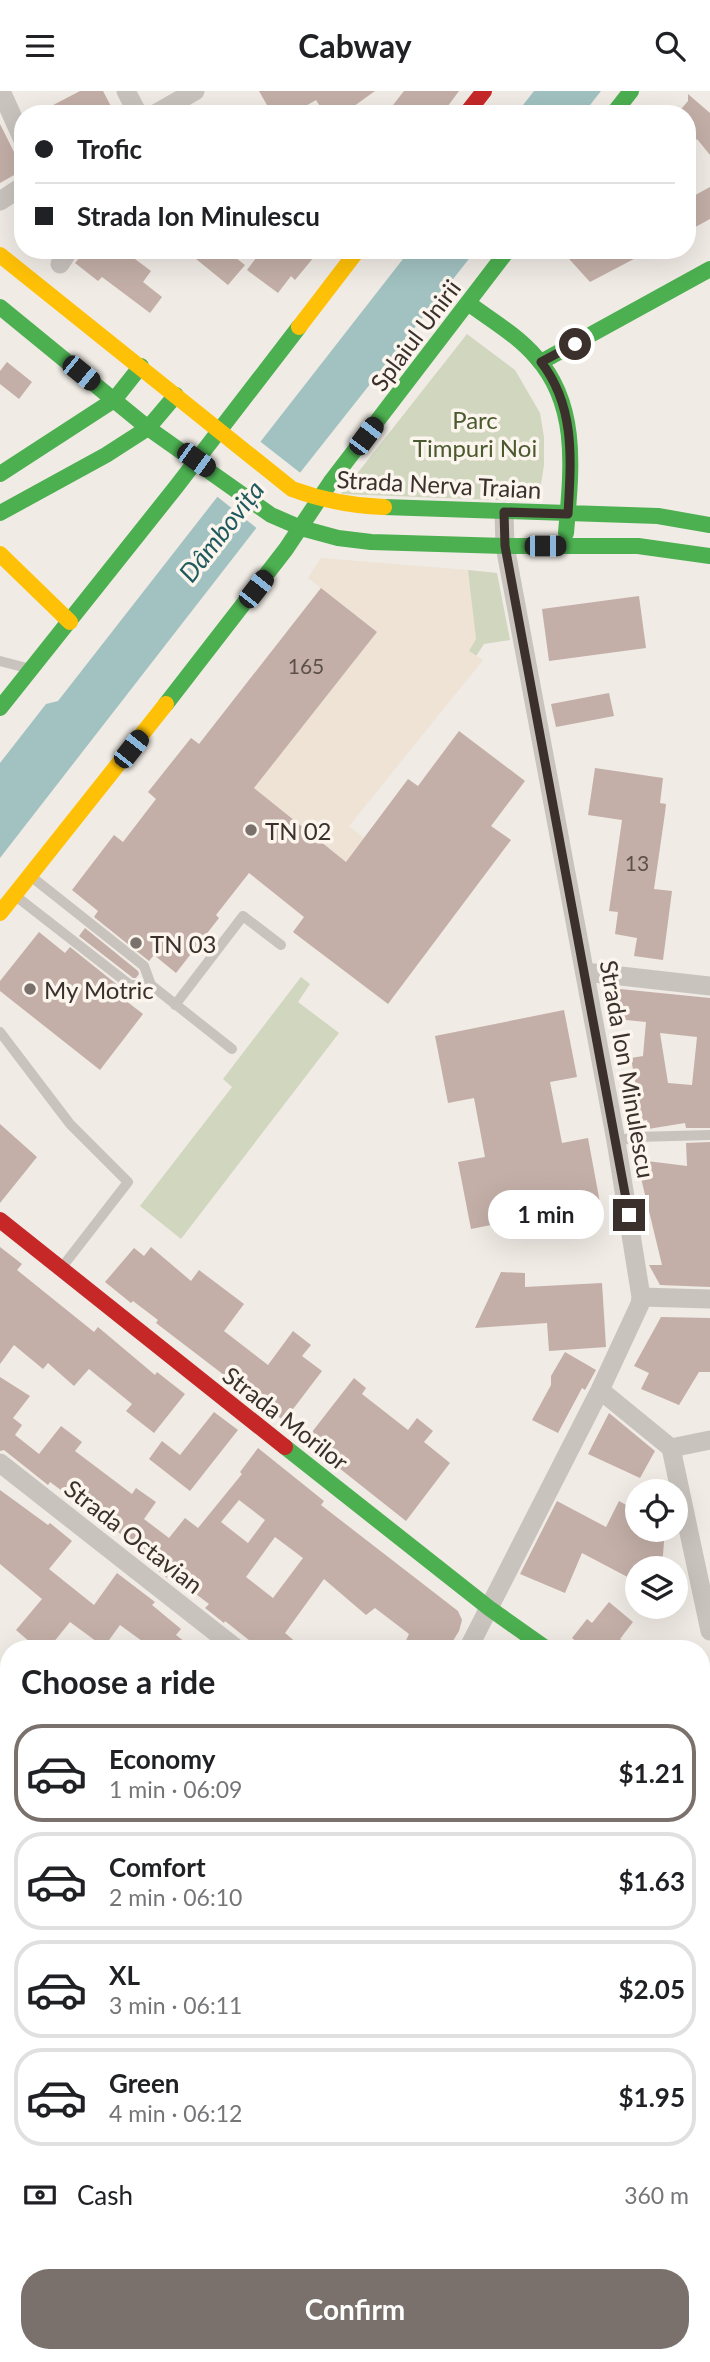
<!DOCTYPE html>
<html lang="en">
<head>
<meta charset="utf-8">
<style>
  :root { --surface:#fff; --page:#f6f6f6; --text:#202124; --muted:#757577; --line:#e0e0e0; --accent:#7a716c }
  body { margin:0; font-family:Lato,sans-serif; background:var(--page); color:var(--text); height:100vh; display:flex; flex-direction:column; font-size:26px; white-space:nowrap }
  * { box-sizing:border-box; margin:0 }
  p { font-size:23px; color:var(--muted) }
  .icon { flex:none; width:38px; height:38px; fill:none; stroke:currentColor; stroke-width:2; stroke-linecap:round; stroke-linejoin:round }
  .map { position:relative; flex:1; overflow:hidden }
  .panel { position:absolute; left:0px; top:1549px; width:710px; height:723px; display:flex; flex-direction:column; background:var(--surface); border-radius:28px 28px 0 0; box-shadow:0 7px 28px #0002 }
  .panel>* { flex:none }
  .hud { position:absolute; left:14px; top:14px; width:682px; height:154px; border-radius:28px; box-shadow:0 7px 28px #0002; display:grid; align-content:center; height:154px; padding:0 21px; background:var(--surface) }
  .controls { position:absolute; left:625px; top:1388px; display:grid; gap:14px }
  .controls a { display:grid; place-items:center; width:63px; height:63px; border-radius:50%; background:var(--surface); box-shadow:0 7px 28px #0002; font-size:35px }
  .end { position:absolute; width:32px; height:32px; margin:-16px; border:9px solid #3b302b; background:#fff; box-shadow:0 0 0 4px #fff }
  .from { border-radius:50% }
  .bubble { position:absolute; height:49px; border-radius:24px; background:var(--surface); box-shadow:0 7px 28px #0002; font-size:23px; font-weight:700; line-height:49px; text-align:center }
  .car { position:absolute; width:21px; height:42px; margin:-21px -10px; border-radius:9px; box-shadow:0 0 5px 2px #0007; background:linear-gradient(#222 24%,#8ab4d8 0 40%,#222 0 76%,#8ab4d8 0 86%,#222 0) }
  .hud b { display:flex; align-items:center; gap:24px; height:66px; font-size:26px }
  .hud b+b { border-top:2px solid var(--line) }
  .hud i { width:18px; height:18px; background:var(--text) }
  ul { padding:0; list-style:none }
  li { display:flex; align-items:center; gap:21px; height:98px; margin:0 14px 10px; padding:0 7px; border:4px solid var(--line); border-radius:28px }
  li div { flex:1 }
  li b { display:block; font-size:26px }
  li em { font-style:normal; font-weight:700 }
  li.current { border-color:var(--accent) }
  li>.icon { width:63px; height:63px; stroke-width:1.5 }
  h2 { padding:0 21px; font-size:32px; line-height:84px }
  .pay { display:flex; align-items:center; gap:18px; height:77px; padding:0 21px; font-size:26px }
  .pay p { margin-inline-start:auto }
  .button { display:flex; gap:14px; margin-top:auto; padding:14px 21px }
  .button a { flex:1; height:80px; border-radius:28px; background:var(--accent); color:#fff; font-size:28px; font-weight:700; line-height:80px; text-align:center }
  header { display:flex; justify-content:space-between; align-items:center; height:91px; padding:0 21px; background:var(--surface); font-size:32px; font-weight:700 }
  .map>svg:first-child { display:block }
</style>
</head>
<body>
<header><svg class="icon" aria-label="menu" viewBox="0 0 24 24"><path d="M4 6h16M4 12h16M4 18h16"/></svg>Cabway<svg class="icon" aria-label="search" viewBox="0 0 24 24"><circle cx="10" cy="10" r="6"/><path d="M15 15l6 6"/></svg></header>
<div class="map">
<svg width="710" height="2271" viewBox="0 0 710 2271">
  <rect width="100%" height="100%" fill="#f0ebe5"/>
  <path fill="#d1d6bf" d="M467,243l48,36 25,43 4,24v28l-3,19 -15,17 -185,-7z
    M468,479l29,3 13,67 -26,4 -8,12 -7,-5z
    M301,886l9,7 -12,18 41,31 -158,206 -41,-33 92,-119 -9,-8z"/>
  <path fill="#eee3d5" d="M321,467l147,12 8,69 -7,12 14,9 -134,166 15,12 -18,24 -92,-74 123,-156 -69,-54z"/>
  <path fill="#a1c2c1" d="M534,0h67l-18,23h-67z
    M410,159h66l-222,281 -254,327v-95l46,-59 12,-3z"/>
  <path fill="#f0ebe5" d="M257,348l46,36 -44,55 -45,-36z"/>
  <path fill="#c3afa7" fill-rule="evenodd" d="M80,0h23l12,23h-79z
    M259,0h116l-32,23h-18l-9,-14 -24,14h-20z
    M404,0h55l-17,23h-56z
    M688,3l22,19v42l-13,-16 -9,10v-35h-11l11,-13z
    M0,33l23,46 -23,13z
    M710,96v32l-22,12v-32z
    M86,159h37l28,21 -8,11 19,15 -12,16 -48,-36 -4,4 -23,-18z
    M185,159h41l19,15 -17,20z
    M262,159h47l5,7 -19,23 -4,-4 -13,17 -31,-23z
    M561,159h90l-61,32z
    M7,271l25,20 -13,17 -19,-15v-13z
    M321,497l56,44 -123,156 92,74 62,-83 10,7 41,-55 66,50 -34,45 20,14 -123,164 -95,-72 11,-15 -55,-44 -33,42 3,3 -43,55 -22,-18 -5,6 -55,-44 4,-6 -26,-21 42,-55 9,7 33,-43 -8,-7 43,-54 8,6z
    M639,505l7,52 -97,13 -7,-52z
    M609,602l5,23 -58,11 -5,-23z
    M595,677l68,10 -3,25 6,1 -1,9 -11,76 18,2 -9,69 -29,-4 3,-18 -22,-4 3,-22 -9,-1 13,-91 -34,-5z
    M85,837l53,43 1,3 -3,4h-3l-54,-42z
    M39,841l26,21 5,-6 55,44 -4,6 22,17 -43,56 -100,-79v-10z
    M620,898l90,9v130h-24l-1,-5 -37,6 -1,-9 -5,1 -11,-63 12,-2 3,-34 -30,-3zM660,942l37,4 -5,48 -24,-2z
    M564,919l13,67 -27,5 12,61 26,-5 12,65 -129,26 -13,-67 27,-5 -11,-59 -26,5 -13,-67z
    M0,1033l37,33 -37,46z
    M710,1051v145l-50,-2 -11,-20h13l-22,-91 8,-1 -1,-12 40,5 -1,-23z
    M0,1156l22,17 -5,6 77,62 4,-5 57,48 2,-3 28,22 -31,39 -28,-22 6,-7 -43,-35 -15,17 -26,-23 -5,6 -29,-24 -14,19z
    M151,1156l40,34 8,-11 45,34 -20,27 44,34 25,-34 18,14 -9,11 20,15 -38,50 -128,-98 2,-3 -25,-19 -2,2 -26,-21 29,-34 10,8z
    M501,1181l24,1v14l77,-4 4,64 -57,4 -2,-28 -72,5z
    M661,1226l49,1v54h-11l-20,33 -38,-16 8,-16 -15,-7z
    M565,1261l31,18 -11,20 -3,-2 -24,45 -26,-13 19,-35v-9z
    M0,1286l30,19 -17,22 9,7 -7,10 24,19 22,-28 21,16 -7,9 57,43 4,-6 20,14 -12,17 25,19 16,-20 13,10 44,-54 -2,-2 18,-24 66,53 -3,4 137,106 4,9 -3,11 -11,18h-46l7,-15 -34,-26 -9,7 -42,-36 -39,54 19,16h-44l-35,-28 -1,2 -19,-15 4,-4 -34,-26 -3,4 -23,-19 4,-5 -103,-76 -2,3 -44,-35 -4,1zM239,1409l26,20 -17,23 -27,-21zM275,1446l28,21 -30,40 -27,-21z
    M354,1287l12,10 -4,6 46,36 9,-12 16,13 -9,11 26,21 -44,58 -101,-80z
    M214,1321l24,18 -48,61 -41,-32 13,-18 18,14z
    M609,1322l46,38 -15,27 -52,-24z
    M0,1399l48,35 2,-2 22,18 -23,28 45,36 23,-32 38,29 -3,3 29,24 -5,6 18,14h-58l6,-8 -22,-16 -16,22 -34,-25 -22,27h-10l-22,-19 26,-31 -42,-35z
    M557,1410l49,26 13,-26 18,10v18h28l-3,39h-25v14l-55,-29 -17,40 -45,-19z
    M609,1511l24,20 -13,17 13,10h-48l-13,-11 15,-19 5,4z"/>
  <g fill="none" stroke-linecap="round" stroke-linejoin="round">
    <path stroke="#c9c3be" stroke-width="10" d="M0,570l27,7
      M33,787l111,88 7,19 81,64
      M17,806l113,88h21
      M175,914l68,-89 38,29
      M0,941l70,92 58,58 -65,84
      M616,1050l20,-4 74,-2
      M702,1871l8,-6
      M121,2263l2,8"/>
    <path stroke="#c9c3be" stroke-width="19" d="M1,0l22,49
      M126,0l12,23
      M155,23l40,-23
      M0,110l23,-15
      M60,173l9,-14
      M585,881l125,14
      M641,1206l69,2
      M600,1299l71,58 39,183
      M671,1357l39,-8
      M0,1372l237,186
      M468,1558l132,-259 40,-86 1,-7 -25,-156 -111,-595 -1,-34
      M0,1610l9,7
      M0,1673l9,-4
      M702,1730l2,-19 6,-10
      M0,1843l9,-4
      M702,1892l8,17
      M688,2271l14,-8"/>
    <path stroke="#4caf50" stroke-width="16" d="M613,23l18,-23
      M468,212c23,17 49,32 68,54 44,49 35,115 30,176
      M0,216l148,121 123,87 30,13 37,10 33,4 134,4h133l72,10
      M541,271l169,-93
      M0,383l114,-74 27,-34
      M384,416l274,9 52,9
      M0,422l106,-58 42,-27 28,-33
      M166,613l120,-155 46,-69 176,-230
      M0,617l176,-221 123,-160
      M285,1356l204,161 58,41
      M702,1672l8,4
      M702,2146l8,-4
      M540,2263l4,8
      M448,2271l16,-8"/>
    <path stroke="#ffc107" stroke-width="16" d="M0,164l292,234c30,11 60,17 92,18
      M299,236l59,-77
      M0,463l70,68
      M0,822l166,-209"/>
    <path stroke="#c62828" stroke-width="16" d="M466,23l18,-23
      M0,1129l285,227"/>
  </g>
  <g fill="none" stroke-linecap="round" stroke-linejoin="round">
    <path stroke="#3b302b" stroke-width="9" d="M575,253l-34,18c35,45 30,99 27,152l-64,-2 1,34 124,669"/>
  </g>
  <g fill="#7a716c" stroke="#fbf5ee" stroke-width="2.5">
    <circle cx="251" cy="739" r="7"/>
    <circle cx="136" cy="852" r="7"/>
    <circle cx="30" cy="898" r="7"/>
  </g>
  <g text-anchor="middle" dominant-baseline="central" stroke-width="7" stroke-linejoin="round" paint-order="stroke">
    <g font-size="21" fill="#5d504a">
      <text x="306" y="574">165</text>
      <text x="637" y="771">13</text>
    </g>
    <g font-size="24" fill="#3b302b" stroke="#fbf5ee">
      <text transform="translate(415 244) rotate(-53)">Splaiul Unirii</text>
      <text transform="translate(439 393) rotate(3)">Strada Nerva Traian</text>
      <text transform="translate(628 978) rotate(80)">Strada Ion Minulescu</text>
      <text transform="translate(286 1327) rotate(38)">Strada Morilor</text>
      <text transform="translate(134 1445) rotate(38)">Strada Octavian</text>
    </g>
    <g font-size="24" fill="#4a5a2e" stroke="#fbf5ee">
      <text x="475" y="328">Parc<tspan x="475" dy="28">Timpuri Noi</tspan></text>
    </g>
    <g font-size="24" fill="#3b302b" stroke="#fbf5ee" text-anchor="start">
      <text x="265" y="739">TN 02</text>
      <text x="150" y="852">TN 03</text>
      <text x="44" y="898">My Motric</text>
    </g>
    <g font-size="26" font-style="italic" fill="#1f5a5e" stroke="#fbf5ee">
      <text transform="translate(221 440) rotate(-52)">Dâmbovița</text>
    </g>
  </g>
</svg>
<div class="controls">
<a><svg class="icon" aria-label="locate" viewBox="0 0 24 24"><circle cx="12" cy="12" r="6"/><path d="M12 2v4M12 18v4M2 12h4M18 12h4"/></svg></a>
<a><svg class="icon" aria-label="layers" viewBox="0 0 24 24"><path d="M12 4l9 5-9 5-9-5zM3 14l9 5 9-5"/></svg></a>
</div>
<i class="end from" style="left:575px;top:253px"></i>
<i class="end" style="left:629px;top:1124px"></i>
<div class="bubble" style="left:488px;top:1099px;width:116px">1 min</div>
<i class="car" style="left:81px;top:282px;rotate:129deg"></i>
<i class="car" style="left:366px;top:345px;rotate:37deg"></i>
<i class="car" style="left:196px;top:369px;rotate:126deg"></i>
<i class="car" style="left:545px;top:455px;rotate:90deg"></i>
<i class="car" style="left:256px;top:498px;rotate:38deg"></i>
<i class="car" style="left:131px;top:658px;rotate:38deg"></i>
<div class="hud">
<b><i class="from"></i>Trofic</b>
<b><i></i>Strada Ion Minulescu</b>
</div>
<section class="panel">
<h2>Choose a ride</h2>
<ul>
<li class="current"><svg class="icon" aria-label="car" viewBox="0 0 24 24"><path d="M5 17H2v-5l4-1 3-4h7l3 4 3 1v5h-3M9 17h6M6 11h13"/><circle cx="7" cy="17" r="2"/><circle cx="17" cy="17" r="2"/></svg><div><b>Economy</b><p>1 min · 06:09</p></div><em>$1.21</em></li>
<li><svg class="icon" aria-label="car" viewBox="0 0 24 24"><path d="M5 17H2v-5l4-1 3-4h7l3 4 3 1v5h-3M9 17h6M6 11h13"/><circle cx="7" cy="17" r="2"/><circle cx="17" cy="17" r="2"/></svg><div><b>Comfort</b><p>2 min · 06:10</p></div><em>$1.63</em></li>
<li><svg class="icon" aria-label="car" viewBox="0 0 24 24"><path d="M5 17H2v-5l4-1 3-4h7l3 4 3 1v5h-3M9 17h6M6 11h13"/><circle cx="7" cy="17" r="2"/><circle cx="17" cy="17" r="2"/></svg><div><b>XL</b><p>3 min · 06:11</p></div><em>$2.05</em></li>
<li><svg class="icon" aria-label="car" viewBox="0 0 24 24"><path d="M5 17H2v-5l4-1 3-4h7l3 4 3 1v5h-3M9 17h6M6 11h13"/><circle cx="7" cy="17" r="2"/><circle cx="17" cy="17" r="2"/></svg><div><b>Green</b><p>4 min · 06:12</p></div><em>$1.95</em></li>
</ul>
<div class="pay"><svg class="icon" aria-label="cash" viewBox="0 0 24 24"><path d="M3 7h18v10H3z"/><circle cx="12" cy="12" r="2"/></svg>Cash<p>360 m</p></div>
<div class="button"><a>Confirm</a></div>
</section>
</div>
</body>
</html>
